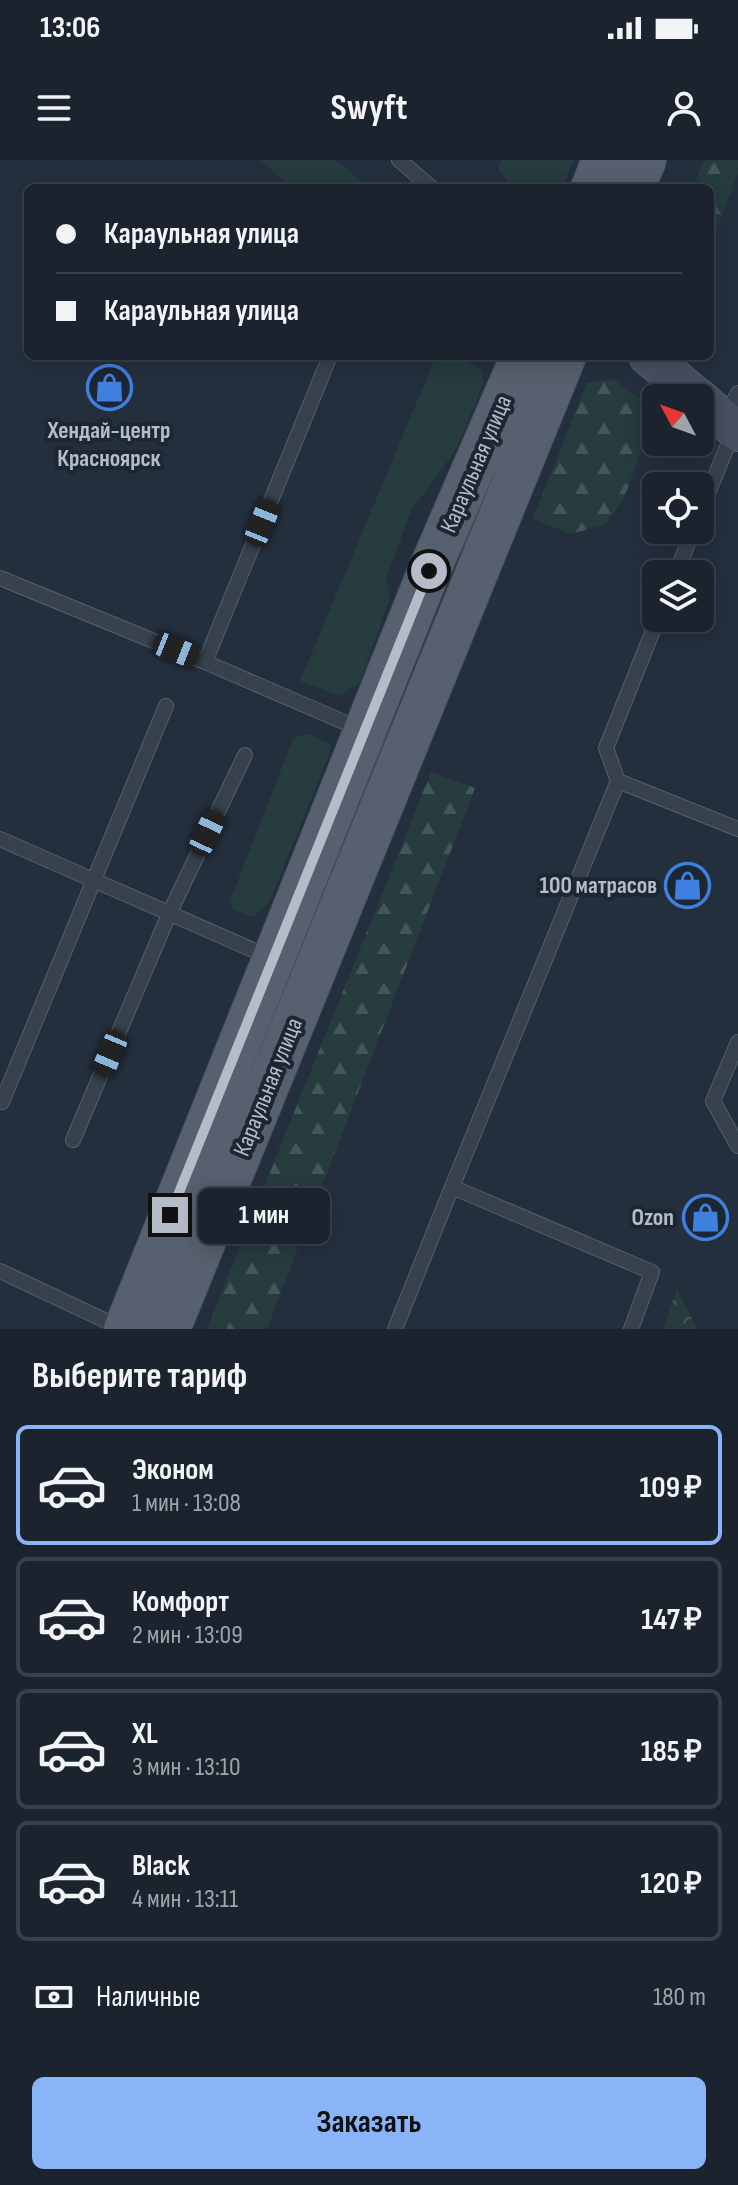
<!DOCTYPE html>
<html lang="ru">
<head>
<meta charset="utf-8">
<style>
  :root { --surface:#1b232e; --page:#242b36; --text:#f1f3f6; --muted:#a0a4aa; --line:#39404a; --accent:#8ab4f8 }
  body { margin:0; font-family:"Sofia Sans Condensed",sans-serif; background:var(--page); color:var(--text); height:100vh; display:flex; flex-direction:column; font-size:30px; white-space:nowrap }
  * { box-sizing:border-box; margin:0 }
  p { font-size:26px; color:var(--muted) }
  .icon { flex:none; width:44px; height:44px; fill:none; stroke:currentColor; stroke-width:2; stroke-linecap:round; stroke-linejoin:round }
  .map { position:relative; height:1169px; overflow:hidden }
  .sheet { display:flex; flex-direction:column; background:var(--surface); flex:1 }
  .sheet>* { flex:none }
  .top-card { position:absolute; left:24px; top:24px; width:690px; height:176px; border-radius:12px; box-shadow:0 4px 20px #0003,0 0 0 2px var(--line); display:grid; align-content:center; height:176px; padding:0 32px; background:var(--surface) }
  .needle { width:52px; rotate:311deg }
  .controls { position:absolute; left:642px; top:224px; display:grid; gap:16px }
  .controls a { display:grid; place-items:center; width:72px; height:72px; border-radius:12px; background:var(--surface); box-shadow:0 4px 20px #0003,0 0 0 2px var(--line); font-size:40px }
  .end { position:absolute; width:36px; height:36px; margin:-18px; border:10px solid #b4bcc9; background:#111; box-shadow:0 0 0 4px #111 }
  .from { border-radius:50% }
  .bubble { position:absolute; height:56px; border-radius:12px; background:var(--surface); box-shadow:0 4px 20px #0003,0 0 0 2px var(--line); font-size:26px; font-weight:700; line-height:56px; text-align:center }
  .car { position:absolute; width:24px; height:48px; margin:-24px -12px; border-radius:10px; box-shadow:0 0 6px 2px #0007; background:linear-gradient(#222 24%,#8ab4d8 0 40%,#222 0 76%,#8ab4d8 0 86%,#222 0) }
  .top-card b { display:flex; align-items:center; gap:28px; height:76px; font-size:30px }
  .top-card b+b { border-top:2px solid var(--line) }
  .top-card i { width:20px; height:20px; background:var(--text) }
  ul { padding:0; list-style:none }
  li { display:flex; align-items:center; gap:24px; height:120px; margin:0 16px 12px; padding:0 16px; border:4px solid var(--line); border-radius:12px }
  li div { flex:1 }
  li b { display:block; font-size:30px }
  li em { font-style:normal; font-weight:700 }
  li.current { border-color:var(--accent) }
  li>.icon { width:72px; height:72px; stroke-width:1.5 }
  h2 { padding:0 32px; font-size:36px; line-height:96px }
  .pay { display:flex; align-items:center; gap:20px; height:88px; padding:0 32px; font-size:30px }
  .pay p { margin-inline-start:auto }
  .cta { display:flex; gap:16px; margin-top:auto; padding:16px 32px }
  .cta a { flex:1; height:92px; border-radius:12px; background:var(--accent); color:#111; font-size:32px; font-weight:700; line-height:92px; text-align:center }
  .status { display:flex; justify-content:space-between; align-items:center; height:56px; padding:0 40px; background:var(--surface); direction:ltr }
  .status svg { height:22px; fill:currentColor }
  header { display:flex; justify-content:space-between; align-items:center; height:104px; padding:0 32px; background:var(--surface); font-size:36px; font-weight:700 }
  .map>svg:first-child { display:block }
</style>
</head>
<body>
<div class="status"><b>13:06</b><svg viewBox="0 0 49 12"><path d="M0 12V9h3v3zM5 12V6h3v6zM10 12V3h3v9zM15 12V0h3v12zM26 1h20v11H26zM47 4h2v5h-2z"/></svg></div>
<header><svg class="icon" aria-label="menu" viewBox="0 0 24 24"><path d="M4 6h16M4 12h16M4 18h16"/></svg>Swyft<svg class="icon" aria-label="person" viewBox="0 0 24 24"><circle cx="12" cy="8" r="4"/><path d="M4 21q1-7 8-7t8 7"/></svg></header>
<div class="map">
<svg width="738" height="1169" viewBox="0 0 738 1169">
  <defs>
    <pattern id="forest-firs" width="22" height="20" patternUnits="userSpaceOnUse" patternTransform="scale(2)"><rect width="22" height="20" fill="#263c3f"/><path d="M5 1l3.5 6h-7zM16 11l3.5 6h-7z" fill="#435659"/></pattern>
    <pattern id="park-crowns" width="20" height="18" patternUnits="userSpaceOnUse" patternTransform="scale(2)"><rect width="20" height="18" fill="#263c3f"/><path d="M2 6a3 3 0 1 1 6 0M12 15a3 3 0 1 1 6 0" fill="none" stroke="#435659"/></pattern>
  </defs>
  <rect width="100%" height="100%" fill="#242f3e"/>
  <path fill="#263c3f" d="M259,0h76l35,28h-77z
    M501,0h73l-12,28h-49l-15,-20z
    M436,196h19l26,13 3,13 -28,68 -44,59 -26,70 4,19 -30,84 -20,14 -40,-15z
    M308,574l23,10 -1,9 -61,150 -16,14 -20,-7 -3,-9 61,-157 6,-8z"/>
  <path fill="url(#forest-firs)" d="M704,0h34v13l-28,72v-57h-17z
    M613,219l43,31 -32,88 -18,26 -35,10 -38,-15 54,-136z
    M431,612l44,16 -208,541h-60z"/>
  <path fill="url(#park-crowns)" d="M677,1129l20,40h-34z"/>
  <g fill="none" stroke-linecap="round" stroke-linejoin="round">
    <defs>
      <path id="service" d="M399,0l33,28
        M330,196l-125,306 155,67
        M725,257l13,-24
        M700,353l33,-81
        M676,414l17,-44
        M0,418l205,84
        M618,621l120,48
        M0,679l269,118
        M738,882l-25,59 25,45
        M2,942l164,-396
        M73,980l97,-228 75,-157
        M452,1027l166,-406 -12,-33 52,-130
        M0,1111l123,58
        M395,1169l57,-142 200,85 -21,57"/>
      <path id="secondary" d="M648,196l50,42
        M700,239l38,33"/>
      <path id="primary" d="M592,28l11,-28
        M633,28l12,-28
        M125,1169l304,-758 93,-215
        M169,1169l396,-973"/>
    </defs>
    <use href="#service" stroke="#565f6c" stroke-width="16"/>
    <use href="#secondary" stroke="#565f6c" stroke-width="40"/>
    <use href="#primary" stroke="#414a57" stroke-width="44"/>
    <use href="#service" stroke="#38414e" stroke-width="14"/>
    <use href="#secondary" stroke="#465061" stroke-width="38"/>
    <use href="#primary" stroke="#56606e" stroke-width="42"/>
  </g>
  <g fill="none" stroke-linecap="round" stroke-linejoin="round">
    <path stroke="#b4bcc9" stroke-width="10" d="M170,1055l259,-644"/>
  </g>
  <defs>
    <symbol id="shop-ring" viewBox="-11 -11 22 22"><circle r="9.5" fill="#1d2633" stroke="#3f7fe0" stroke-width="1.5"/><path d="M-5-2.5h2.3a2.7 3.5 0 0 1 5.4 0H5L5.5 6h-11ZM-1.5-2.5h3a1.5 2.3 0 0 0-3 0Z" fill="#3f7fe0"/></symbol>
  </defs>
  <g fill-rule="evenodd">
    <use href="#shop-ring" x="84" y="202" width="51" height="51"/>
    <use href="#shop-ring" x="662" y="700" width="51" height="51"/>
    <use href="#shop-ring" x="680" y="1032" width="51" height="51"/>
  </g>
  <g text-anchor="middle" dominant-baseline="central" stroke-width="8" stroke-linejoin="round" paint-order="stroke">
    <g font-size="24" font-weight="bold" fill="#b4bcc9" stroke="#1d2633" text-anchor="end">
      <text x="109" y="270" text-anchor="middle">Хендай-центр<tspan x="109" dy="28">Красноярск</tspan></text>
      <text x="657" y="725">100 матрасов</text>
      <text x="674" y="1057">Ozon</text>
    </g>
    <g font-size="24" fill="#b4bcc9" stroke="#1d2633">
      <text transform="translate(476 304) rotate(-67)">Караульная улица</text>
      <text transform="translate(268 927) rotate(-68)">Караульная улица</text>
    </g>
  </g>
</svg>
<div class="controls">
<a><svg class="needle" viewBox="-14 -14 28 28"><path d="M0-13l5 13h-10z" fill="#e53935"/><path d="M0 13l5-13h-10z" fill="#a0a4aa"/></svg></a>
<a><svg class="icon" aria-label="locate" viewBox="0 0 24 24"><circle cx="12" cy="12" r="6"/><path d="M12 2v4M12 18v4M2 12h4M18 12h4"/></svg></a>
<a><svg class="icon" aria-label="layers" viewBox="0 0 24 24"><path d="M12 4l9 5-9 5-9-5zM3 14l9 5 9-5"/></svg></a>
</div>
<i class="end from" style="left:429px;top:411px"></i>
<i class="end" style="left:170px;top:1055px"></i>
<div class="bubble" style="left:198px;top:1028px;width:132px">1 мин</div>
<i class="car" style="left:262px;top:363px;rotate:22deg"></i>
<i class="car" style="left:176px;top:490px;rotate:112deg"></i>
<i class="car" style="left:207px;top:673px;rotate:25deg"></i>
<i class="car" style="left:110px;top:894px;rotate:203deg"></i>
<div class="top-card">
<b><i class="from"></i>Караульная улица</b>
<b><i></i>Караульная улица</b>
</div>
</div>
<section class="sheet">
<h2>Выберите тариф</h2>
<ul>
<li class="current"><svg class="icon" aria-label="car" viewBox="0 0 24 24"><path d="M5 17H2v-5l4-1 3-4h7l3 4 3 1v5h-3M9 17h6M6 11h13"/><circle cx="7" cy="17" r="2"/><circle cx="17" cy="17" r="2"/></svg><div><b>Эконом</b><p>1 мин · 13:08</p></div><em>109 ₽</em></li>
<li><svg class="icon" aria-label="car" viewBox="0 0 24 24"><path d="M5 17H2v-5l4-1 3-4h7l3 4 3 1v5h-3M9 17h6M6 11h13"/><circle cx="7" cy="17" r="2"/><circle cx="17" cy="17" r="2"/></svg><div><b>Комфорт</b><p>2 мин · 13:09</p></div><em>147 ₽</em></li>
<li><svg class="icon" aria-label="car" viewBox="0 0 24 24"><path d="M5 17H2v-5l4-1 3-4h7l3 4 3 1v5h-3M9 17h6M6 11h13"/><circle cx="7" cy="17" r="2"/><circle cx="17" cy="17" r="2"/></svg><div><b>XL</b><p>3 мин · 13:10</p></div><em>185 ₽</em></li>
<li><svg class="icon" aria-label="car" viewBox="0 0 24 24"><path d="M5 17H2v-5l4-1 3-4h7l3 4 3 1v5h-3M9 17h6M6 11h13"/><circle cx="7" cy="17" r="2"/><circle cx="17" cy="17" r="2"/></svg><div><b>Black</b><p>4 мин · 13:11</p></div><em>120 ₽</em></li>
</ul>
<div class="pay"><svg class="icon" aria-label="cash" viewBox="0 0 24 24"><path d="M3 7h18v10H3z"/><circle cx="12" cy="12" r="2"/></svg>Наличные<p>180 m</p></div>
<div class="cta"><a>Заказать</a></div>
</section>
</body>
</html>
